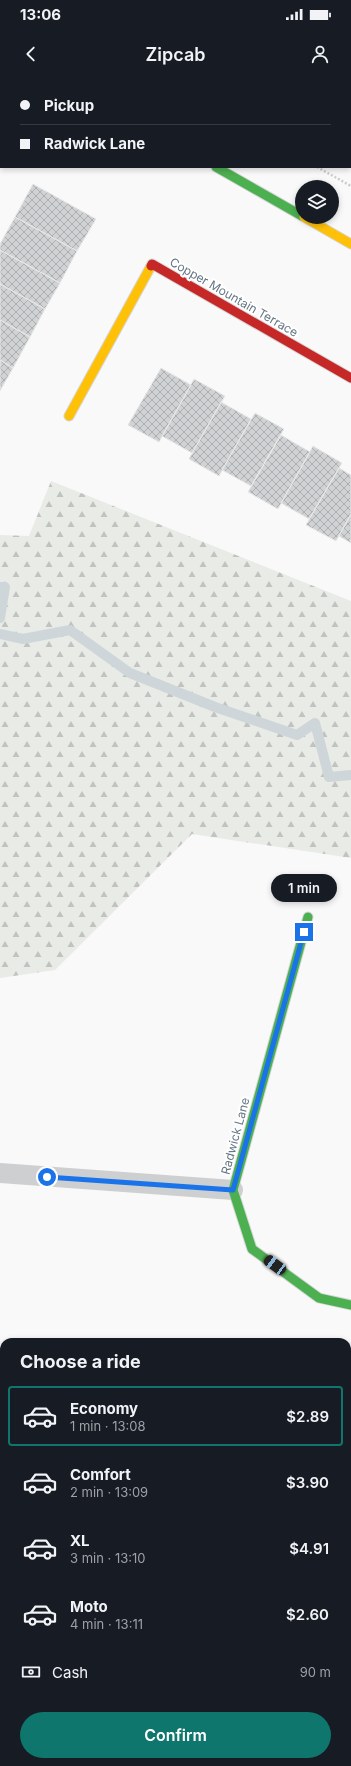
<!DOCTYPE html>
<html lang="en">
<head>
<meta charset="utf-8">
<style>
  :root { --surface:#171b24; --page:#242831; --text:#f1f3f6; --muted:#9ea1a6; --line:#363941; --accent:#0f766e }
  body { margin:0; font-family:Inter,sans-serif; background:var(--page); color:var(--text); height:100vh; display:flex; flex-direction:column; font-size:15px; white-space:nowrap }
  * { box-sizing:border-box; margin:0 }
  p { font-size:13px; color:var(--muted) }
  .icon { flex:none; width:22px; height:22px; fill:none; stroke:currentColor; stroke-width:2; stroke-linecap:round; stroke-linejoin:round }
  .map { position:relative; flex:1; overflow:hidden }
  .drawer { position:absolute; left:0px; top:1258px; width:351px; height:428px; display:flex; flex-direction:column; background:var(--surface); border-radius:12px 12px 0 0; box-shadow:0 2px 6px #0003 }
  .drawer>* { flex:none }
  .top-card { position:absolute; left:0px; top:0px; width:351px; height:88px; box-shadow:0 2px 6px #0003; display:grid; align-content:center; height:88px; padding:0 20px; background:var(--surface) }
  .tools { position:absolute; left:295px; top:100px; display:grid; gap:8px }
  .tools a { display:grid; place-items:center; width:44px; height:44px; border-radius:50%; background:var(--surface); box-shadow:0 2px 6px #0003; font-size:20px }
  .end { position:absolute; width:18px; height:18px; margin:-9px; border:5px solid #1a73e8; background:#fff; box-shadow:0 0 0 2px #fff }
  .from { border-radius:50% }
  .bubble { position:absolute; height:28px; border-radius:14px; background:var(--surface); box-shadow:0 2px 6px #0003; font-size:13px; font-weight:600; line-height:28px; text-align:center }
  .car { position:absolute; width:12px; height:24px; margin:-12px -6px; border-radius:5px; box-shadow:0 0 3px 1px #0007; background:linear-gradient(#222 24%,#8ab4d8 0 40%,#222 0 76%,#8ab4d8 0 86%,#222 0) }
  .top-card b { display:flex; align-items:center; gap:14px; height:38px; font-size:15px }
  .top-card b+b { border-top:1px solid var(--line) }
  .top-card i { width:10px; height:10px; background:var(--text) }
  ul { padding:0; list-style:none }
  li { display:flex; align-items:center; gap:12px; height:60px; margin:0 8px 6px; padding:0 12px; border:2px solid transparent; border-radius:4px }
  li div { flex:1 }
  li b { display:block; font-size:15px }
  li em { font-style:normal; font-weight:600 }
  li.current { border-color:var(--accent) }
  li>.icon { width:36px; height:36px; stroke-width:1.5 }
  h2 { padding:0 20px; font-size:18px; line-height:48px }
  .pay { display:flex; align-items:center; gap:10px; height:44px; padding:0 20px; font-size:15px }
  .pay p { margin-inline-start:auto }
  .primary-button { display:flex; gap:8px; margin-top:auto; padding:8px 20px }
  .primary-button a { flex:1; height:46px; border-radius:24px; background:var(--accent); color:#fff; font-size:16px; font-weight:600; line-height:46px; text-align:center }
  .status { display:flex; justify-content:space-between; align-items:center; height:28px; padding:0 20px; background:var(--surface); direction:ltr }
  .status svg { height:11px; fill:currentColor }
  header { display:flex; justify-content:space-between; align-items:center; height:52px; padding:0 20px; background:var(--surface); font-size:18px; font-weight:600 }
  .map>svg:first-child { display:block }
</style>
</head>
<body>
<div class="status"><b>13:06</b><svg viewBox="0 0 49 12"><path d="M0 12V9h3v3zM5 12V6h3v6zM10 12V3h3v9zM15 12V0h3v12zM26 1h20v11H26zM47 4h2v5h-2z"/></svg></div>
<header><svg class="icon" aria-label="back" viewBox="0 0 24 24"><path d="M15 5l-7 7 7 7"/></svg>Zipcab<svg class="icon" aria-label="person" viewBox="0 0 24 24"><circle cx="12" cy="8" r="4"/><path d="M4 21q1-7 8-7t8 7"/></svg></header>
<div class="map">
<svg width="351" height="1686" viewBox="0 0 351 1686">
  <defs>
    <pattern id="forest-firs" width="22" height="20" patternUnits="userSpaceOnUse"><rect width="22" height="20" fill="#e8ebe6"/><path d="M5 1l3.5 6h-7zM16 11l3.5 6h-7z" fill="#c0c3c0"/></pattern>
    <pattern id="building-cross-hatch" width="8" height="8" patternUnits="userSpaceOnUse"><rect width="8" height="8" fill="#d0d2d3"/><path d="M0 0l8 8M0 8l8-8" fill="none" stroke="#acafb1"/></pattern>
  </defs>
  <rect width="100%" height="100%" fill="#f9f9f9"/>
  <path fill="url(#forest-firs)" d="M51,401l300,120v257l-159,-24 -137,136 -55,8v-443l29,1z
    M0,1350l4,3v276l-4,-7z"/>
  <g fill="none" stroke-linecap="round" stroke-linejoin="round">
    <path stroke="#ced6d9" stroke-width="10" d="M0,507h5l-5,31
      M0,554l23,5 47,-9 60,43 85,34 82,28 18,-12 14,54 22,-2"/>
  </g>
  <path fill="url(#building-cross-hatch)" stroke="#e8e8e8" d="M33,104l63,35 -19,32 -62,-34z
    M15,137l62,34 -17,32 -60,-33v-6z
    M0,170l60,33 -15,26 -45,-25z
    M0,204l45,25 -15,28 -30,-17z
    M0,240l30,17 -17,31 -13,-8z
    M0,280l13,8 -13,23z
    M161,288l30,17 -32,57 -31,-17z
    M194,299l31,17 -33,57 -30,-17z
    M221,322l30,17 -32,57 -30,-17z
    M255,333l29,16 -33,57 -29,-16z
    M281,355l29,17 -32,57 -30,-17z
    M313,366l29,17 -33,56 -28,-16z
    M339,388l12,7v39l-15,27 -30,-16z
    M351,434v29l-12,-7z"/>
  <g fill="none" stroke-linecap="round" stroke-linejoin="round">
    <defs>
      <path id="fast" d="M216,87l86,49
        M308,837l-75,273 19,59 67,49 32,7"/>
      <path id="slow" d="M64,0l2,1
        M304,137l47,27
        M69,336l82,-150"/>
      <path id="jam" d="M151,186l1,-2 199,114"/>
    </defs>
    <use href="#fast" stroke="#d5d6d7" stroke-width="11"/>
    <use href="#slow" stroke="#d5d6d7" stroke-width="11"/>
    <use href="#jam" stroke="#d5d6d7" stroke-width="11"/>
    <path stroke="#cbcccd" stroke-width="2.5" stroke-dasharray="2 2" stroke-linecap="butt" d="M164,0l2,1
      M317,87l34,19"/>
    <path stroke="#cecfd0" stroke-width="20" d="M0,1093l233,17"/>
    <use href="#fast" stroke="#4caf50" stroke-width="9"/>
    <use href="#slow" stroke="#ffc107" stroke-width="9"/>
    <use href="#jam" stroke="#c62828" stroke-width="9"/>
  </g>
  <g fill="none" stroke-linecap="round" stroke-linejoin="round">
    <path stroke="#1a73e8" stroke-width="5" d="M47,1097l186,13 71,-258"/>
  </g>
  <g text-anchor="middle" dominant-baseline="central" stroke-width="4" stroke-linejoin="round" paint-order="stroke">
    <g font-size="12" fill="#657683" stroke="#fff">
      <text transform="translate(234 217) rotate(30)">Copper Mountain Terrace</text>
      <text transform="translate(235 1056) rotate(-75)">Radwick Lane</text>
    </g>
  </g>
</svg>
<div class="tools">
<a><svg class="icon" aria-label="layers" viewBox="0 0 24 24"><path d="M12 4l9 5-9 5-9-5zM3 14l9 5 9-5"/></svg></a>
</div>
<i class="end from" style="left:47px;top:1097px"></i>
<i class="end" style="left:304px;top:852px"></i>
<div class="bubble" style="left:271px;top:794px;width:66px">1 min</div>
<i class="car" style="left:275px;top:1185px;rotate:306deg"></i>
<div class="top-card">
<b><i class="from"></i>Pickup</b>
<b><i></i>Radwick Lane</b>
</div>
<section class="drawer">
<h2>Choose a ride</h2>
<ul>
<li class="current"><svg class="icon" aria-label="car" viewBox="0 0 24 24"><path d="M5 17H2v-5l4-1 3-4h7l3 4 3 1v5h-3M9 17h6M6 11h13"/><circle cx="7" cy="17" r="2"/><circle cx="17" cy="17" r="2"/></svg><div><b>Economy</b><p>1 min · 13:08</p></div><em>$2.89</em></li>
<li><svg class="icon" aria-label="car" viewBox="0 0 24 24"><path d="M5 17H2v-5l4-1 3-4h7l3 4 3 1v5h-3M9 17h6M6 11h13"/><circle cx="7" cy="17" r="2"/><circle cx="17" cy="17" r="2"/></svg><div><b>Comfort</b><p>2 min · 13:09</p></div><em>$3.90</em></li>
<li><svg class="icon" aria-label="car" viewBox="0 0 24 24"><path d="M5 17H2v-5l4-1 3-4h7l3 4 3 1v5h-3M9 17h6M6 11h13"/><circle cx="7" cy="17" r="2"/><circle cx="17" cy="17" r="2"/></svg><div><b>XL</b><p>3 min · 13:10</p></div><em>$4.91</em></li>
<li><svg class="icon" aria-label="car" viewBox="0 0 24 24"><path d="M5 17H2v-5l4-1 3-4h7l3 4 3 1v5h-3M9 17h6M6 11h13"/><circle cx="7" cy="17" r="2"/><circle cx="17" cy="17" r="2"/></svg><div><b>Moto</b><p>4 min · 13:11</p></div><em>$2.60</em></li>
</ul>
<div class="pay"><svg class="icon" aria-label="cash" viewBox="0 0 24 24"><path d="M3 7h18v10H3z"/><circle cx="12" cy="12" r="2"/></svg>Cash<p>90 m</p></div>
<div class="primary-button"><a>Confirm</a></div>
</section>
</div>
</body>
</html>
